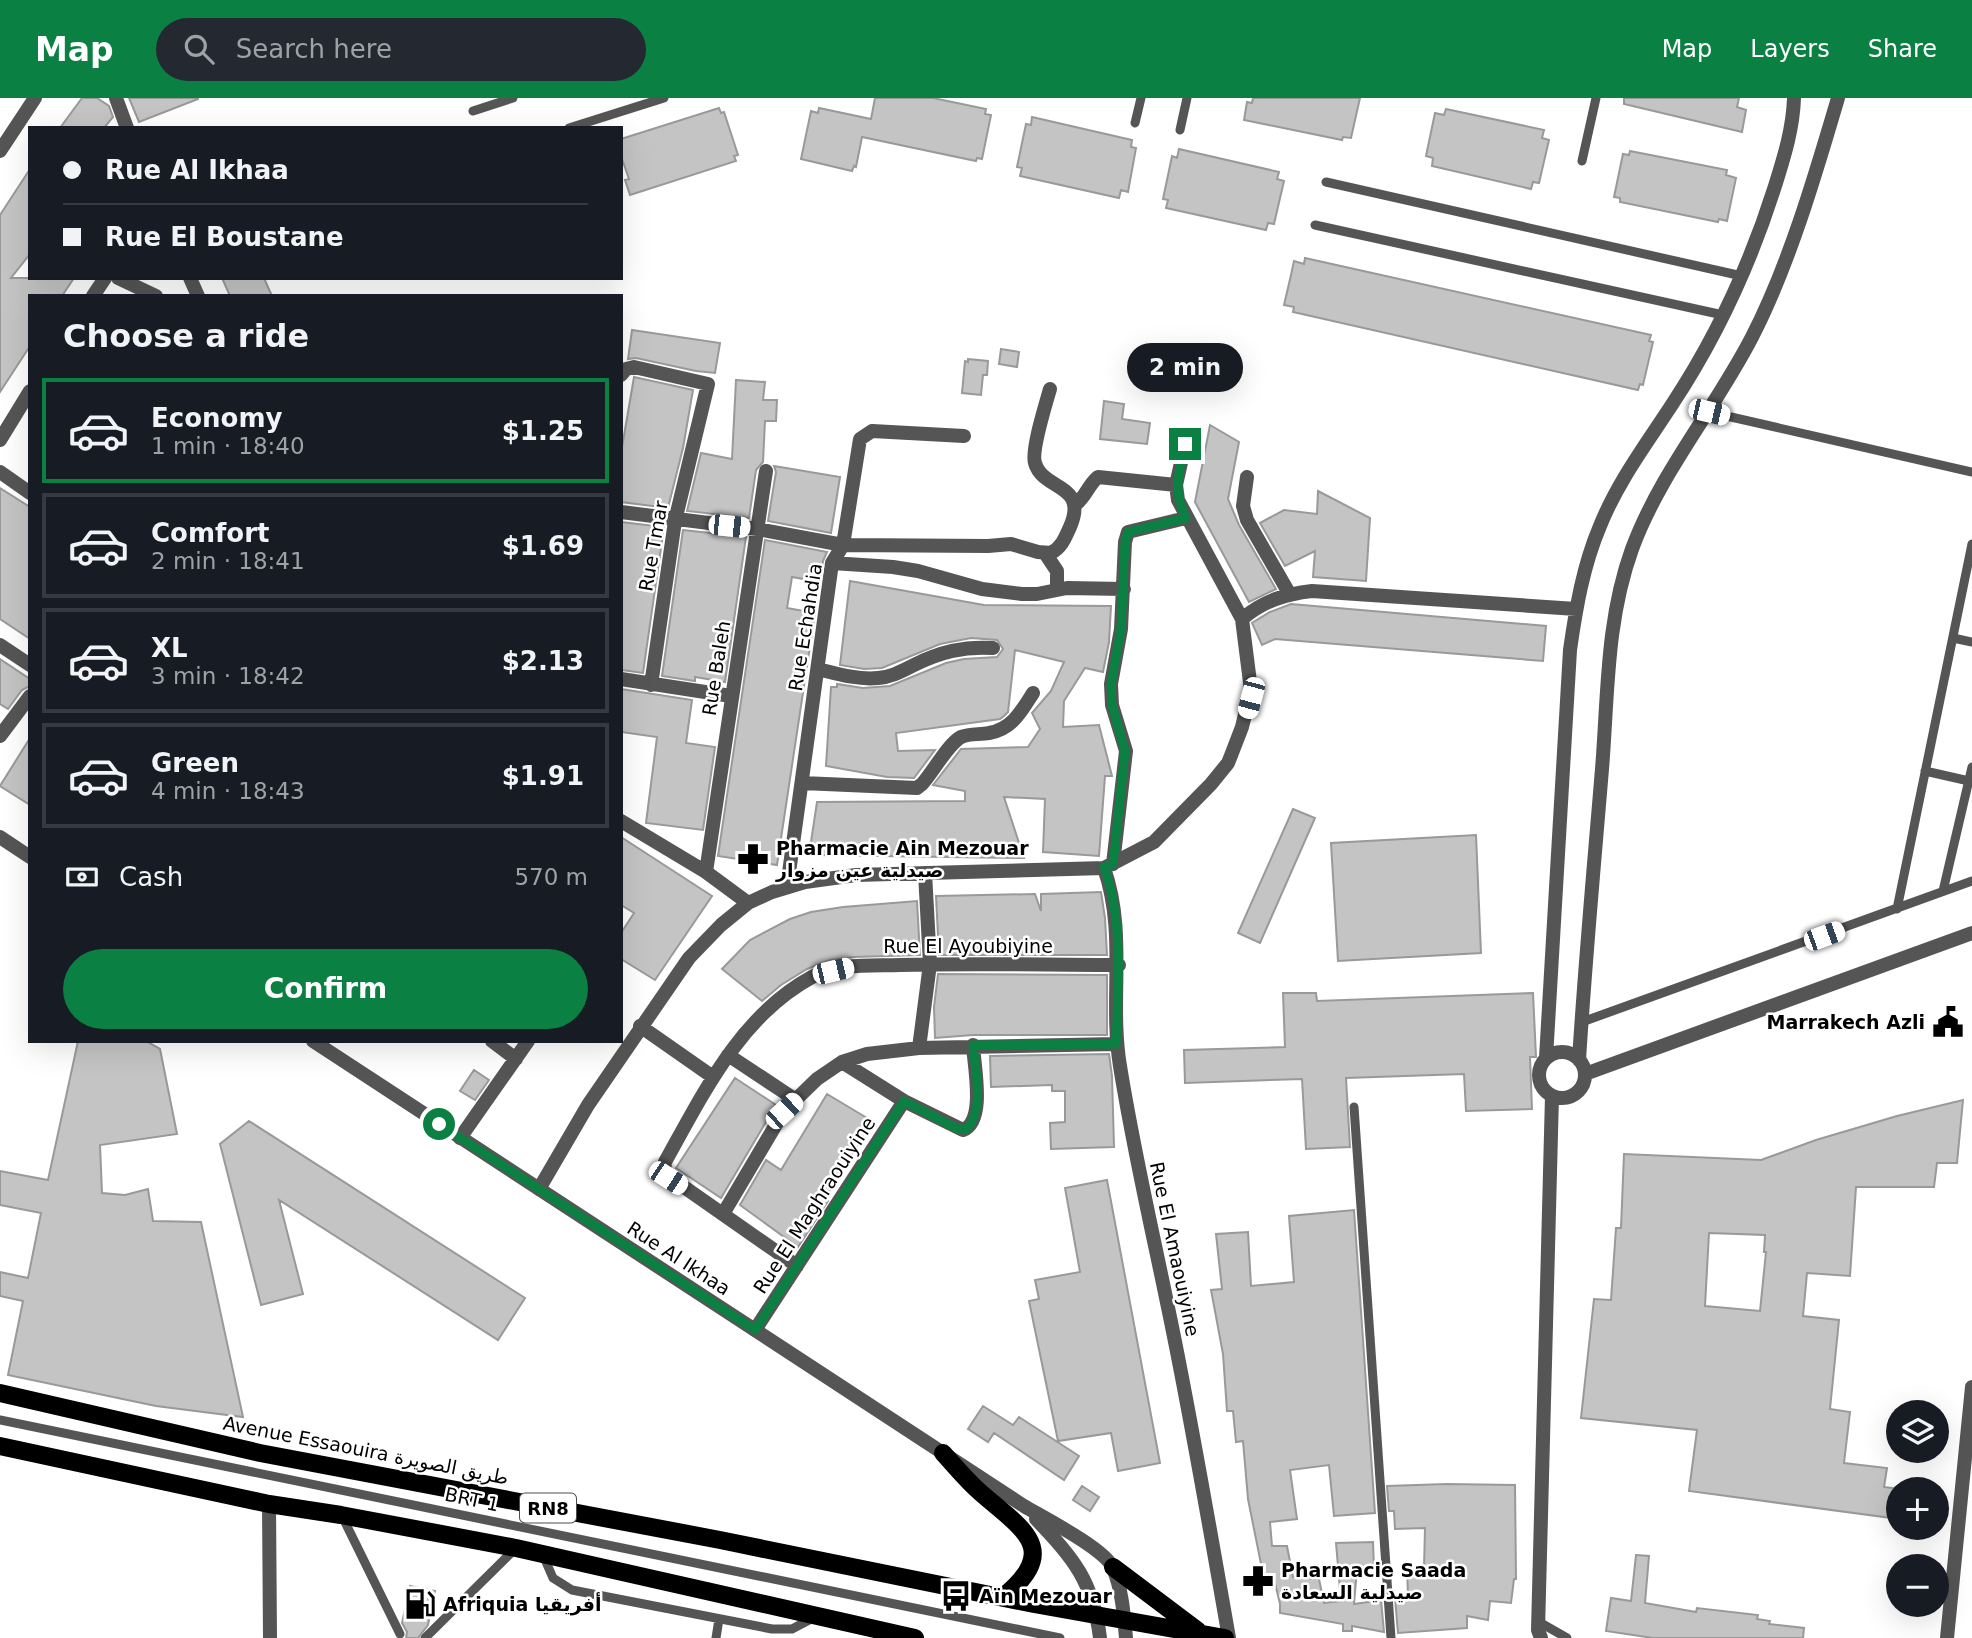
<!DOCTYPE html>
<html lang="en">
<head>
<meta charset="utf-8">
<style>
  :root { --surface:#171b24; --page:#242831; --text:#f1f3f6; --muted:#9ea1a6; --line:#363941; --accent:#0b8043 }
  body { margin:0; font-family:"DejaVu Sans",Cairo,sans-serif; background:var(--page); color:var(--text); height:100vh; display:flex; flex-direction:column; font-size:26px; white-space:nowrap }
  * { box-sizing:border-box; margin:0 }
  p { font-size:23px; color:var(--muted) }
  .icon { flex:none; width:38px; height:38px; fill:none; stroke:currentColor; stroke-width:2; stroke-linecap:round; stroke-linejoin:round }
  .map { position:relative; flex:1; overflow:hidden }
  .sheet { position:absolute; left:28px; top:196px; width:595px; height:749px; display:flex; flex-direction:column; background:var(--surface); border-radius:0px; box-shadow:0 7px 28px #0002 }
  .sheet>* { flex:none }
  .guide { position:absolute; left:28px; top:28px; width:595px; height:154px; border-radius:0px; box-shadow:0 7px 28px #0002; display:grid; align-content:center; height:154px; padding:0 35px; background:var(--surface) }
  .controls { position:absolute; left:1886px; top:1302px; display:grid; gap:14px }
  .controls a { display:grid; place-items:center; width:63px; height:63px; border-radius:50%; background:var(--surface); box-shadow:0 7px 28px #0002; font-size:35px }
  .end { position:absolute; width:32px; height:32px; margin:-16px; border:9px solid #0b8043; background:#fff; box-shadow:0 0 0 4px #fff }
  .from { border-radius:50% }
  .bubble { position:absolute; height:49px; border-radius:24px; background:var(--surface); box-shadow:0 7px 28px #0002; font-size:23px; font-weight:700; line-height:49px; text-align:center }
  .car { position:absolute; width:21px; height:42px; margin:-21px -10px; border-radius:9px; box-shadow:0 0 5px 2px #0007; background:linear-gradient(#fff 24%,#345 0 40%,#fff 0 76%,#345 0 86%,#fff 0) }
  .guide b { display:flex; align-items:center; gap:24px; height:66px; font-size:26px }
  .guide b+b { border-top:2px solid var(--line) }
  .guide i { width:18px; height:18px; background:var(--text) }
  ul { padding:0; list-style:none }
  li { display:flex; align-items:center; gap:21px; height:105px; margin:0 14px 10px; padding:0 21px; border:4px solid var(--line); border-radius:0px }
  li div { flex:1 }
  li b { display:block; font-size:26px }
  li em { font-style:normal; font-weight:700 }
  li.active { border-color:var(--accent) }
  li>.icon { width:63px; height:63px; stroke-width:1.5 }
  h2 { padding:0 35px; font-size:32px; line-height:84px }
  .pay { display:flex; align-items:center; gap:18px; height:77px; padding:0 35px; font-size:26px }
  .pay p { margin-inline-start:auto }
  .primary-button { display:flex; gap:14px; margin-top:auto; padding:14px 35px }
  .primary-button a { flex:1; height:80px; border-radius:42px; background:var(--accent); color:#fff; font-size:28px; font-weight:700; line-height:80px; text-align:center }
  header { display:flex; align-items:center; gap:42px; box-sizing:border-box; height:98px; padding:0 35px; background:var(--accent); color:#fff }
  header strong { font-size:33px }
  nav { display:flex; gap:38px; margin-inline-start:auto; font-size:24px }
  .search { width:490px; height:63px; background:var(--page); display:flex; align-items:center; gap:18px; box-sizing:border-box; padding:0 24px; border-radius:38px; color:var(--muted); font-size:26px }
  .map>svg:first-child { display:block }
</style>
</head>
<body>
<header>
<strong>Map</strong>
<div class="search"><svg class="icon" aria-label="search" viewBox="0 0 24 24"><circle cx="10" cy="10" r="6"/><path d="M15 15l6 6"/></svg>Search here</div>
<nav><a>Map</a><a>Layers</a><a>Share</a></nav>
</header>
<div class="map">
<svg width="1972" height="1540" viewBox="0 0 1972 1540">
  <rect width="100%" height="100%" fill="#fff"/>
  <path fill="#c4c4c4" stroke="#999" stroke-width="2" fill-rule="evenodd" d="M82,0h15l12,8 4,11 -9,11h-44z
    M129,0h69v1l-59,23z
    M875,0h58l53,11 -1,5 6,1 -9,44 -5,-1 -1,3 -114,-24 -6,30 -2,-1 -2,5 -51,-12 10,-48 7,2 1,-5 52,11z
    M1253,0h107l-9,40 -8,-1 -1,3 -98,-20 3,-18 5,1z
    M1624,0h115l-2,9 9,3 -4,22 -118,-28z
    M719,10l2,5 3,-1 14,43 -4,1 2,5 -106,34 -5,-15 4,-1 -8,-23v-17z
    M1446,11l98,21 -2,8 7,2 -10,43 -6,-1 -2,7 -99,-23 1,-8 -7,-2 9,-43 9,2z
    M1032,19l100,23 -1,7 5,1 -8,44 -7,-2 -2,8 -99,-22 2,-8 -5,-1 9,-43 5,1z
    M1179,51l100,23 -2,7 7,2 -10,43 -6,-1 -2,7 -100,-22 2,-8 -5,-1 9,-43 5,2z
    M1630,53l97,19 -1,5 10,3 -9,43 -8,-2 -1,3 -98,-20v-4l-6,-1 9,-43 6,1z
    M30,71v85l-19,24h63l-12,18h-32v50l-30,46v-177z
    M1305,160l346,77 -2,6 4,1 -10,43 -3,-1 -2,6 -345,-78 1,-5 -10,-2 7,-30 3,-14 10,3z
    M222,180h42l8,18h-42z
    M632,232l88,13 -5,30 -19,-2 -60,-13 -8,1z
    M1001,251l18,3 -2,15 -18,-3z
    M968,261l20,2 -1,14h-4l-2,20 -19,-2 3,-32 3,1z
    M634,279l59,13 -10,58 -15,60 -47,-6v-49z
    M736,282l29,2 -2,18h14l-1,21h-11l-2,41 -7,8 -7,48 -62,-7 14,-58 31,6z
    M1104,303l20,3 -2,15 28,4 -3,21 -47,-5z
    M1210,327l29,17 -11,57 11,26 37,64 -27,13 -54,-100z
    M774,368l66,11 -9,56 -63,-12 8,-49z
    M0,390l30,19v132l-30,-20z
    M1318,393l52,27 -4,63 -53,-4 2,-26 -30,15 -25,-43 24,-13 33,4z
    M621,424l43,5 -21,146 -22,-3z
    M683,432l63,7 -21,145 -30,-5v4l-33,-5z
    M765,442l62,12 -4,9 -3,21 -28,-5 -5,31 28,5 -38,252 -59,-9z
    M850,483l134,24 127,1 -2,36 -6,30 -18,-4 -21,33 -1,26 36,-2 13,51h-7l-6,80 -56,-4 2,-53 -41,-2 20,61 -215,-3 8,-53 148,-1v-10l-32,-6 28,-36 67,-2 12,-18 -8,-16 19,-22 13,-29 -49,-12 -7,62 -4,4 -4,3 -104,14 2,18 37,-1 -21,28 -27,-1 -61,-11 5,-79h6v-3l26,4 27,-2 56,-23 18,-4 33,-2 6,-8 -6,-9 -26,-2 -31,6 -58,24 -18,1 -24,-4z
    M1291,506l255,22 -3,35 -268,-22 -13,6 -10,-22 18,-11z
    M0,561l30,20v7l-8,4 -14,19 -8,-5z
    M621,591l71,11 -6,43 29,4 -12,83 -57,-7 11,-86 -36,-5z
    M30,640v67l-30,-19z
    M1293,711l22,9 -55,125 -22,-10z
    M1476,737l5,118 -143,8 -7,-118z
    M621,739l91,59 -57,84 -34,-21v-26l13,-20 -13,-8z
    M1101,794l4,26 2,37h-168l-3,-59 99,-2 6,17v-17z
    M917,803l3,54 -66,2 -24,3 -23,9 -26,16 -19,16 -40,-32 28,-29 40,-21 21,-7 32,-5z
    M938,876l169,1v60h-134l-38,3 -1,-31z
    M1283,895h33l1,8 216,-8 3,64h-6l2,52 -66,2 -2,-37 -118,4 4,69 -44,2 -4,-70 -117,4 -1,-33 101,-3z
    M78,943h68l14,8 17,85 -77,11 2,48 23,2 23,-6 5,32 48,1 42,195 -87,-11 -148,-31 15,-74 -23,-5v-24l28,6 13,-65 -41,-8v-34l48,9z
    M1109,956l3,22 2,71 -63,2 -1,-26 15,-1v-31h-13v-6l-61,2 -1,-31z
    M474,972l15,10 -14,20 -15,-9z
    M735,980l41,27 -55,93 -45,-30z
    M827,996l45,27 -47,78 3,2 -30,46 -58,-42 26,-45 15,10z
    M1963,1002l-6,63h-20l-3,24h-78l-6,89 -43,-3 -4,43 36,4 -9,89 20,3 -6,51 43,5 -3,19 15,2v30l-210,-28 8,-61 -116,-12 13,-119 17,1 5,-72h5l3,-74 137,6 55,-20 81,-24zM1709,1135l56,2 -1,17h2l-6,59 -55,-5z
    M249,1023l276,177 -27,42 -219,-140 24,94 -42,11 -41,-161z
    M1107,1082l53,283 -42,8 -7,-38 -53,8 -29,-140 10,-2 -4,-19 45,-8 -15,-84z
    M1354,1112l21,303 -41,3 -5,-51 -39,5 7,49 -27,3 2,24h15l6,31 26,2 5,24 17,-2 -5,-58 37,-1 1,26 -17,1 -3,35 27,-4 3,32 -32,-6v5h-9v-7l-63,-11v-9l-6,-25 1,4 -10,1 -17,-85 -5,-58 -7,1 -3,-31h-6l-4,-57 -12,-64 11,-1 -6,-55 32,-2 3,54 43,-4 -5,-66z
    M983,1308l30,19 6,-8 60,39 -15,24 -70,-47 -6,9 -20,-13z
    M1447,1386l68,1 1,94h-2l-3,24 -21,-2 -2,19 -21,-4v12l-69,5 -3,-35 13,-3 -1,-26 17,-1 1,-40 -30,1 -1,-18h-5l-2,-25z
    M1082,1388l17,11 -9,14 -17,-11z
    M1636,1457l13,1 -4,47 51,9 1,-4 61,7 -1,4 13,2 -1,3 35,4 -1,10h-150l-47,-7 5,-33 20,3z
    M410,1488l25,5 -7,34 -10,13h-12l1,-6 -5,-9z"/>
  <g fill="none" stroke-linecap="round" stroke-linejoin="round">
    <path stroke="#555" stroke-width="9" d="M473,13l40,-13
      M1135,25l6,-25
      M569,30l95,-30
      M1180,32l7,-32
      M1582,63l14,-63
      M1326,84l416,94
      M1315,127l408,90
      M1709,314l263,60
      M1953,540l19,4
      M1925,673l44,10
      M1943,793l29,-124
      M1897,811l75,-365
      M1582,924l390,-141
      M1354,1009l37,531
      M0,1322l1060,218
      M342,1418l58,118
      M543,1457l10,23 19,12 200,39h20l21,-11
      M1539,1524l28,16
      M425,1540l91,-90
      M716,1540l3,-19"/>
    <path stroke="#555" stroke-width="14" d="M116,0l11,30
      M0,53l35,-53
      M118,180l38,18
      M190,180l8,18
      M93,198l12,-18
      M621,277l5,-6 8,-2 74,17 -33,137 -24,164
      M0,342l30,-49
      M0,374l30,21
      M1247,379l-4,29 4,14 42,73
      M1075,407c11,-8 13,-20 23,-28l78,8
      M621,414l136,17 86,16 145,1 23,-2 27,8 13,1c11,-6 14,-15 19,-26 19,-44 -27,-36 -35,-64 -4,-12 11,-60 15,-74
      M1045,455l12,18v19
      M832,465l61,4 25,4 64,18 40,5h15l30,-6 57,1
      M1242,521c21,-18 43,-25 70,-28l264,18
      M0,547l30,20
      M818,571c20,5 40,11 60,9 14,-1 24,-7 36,-13 26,-13 50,-19 79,-17
      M621,581l110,17
      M0,638l30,-40
      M802,685l115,5 5,-4c11,-12 26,-40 39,-47 9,-4 19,-2 28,-4 23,-4 32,-21 44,-40
      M621,723l85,51 42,31
      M1113,766l13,-113 -14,-46 -1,-21 10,-55 4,-87 3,-10 4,-1 54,-13
      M1104,770c23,65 5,132 16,198 16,100 40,197 59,296 18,92 34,184 50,276
      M706,774l60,-401
      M787,789l45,-324 11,-18 17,-106 12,-8 92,5
      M640,928l73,51
      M492,943l24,18
      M919,950l11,-84 -5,-91
      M1539 977a23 23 0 1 1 46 0a23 23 0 1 1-46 0Z
      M728,957l68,45
      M1546,960l24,-408c6,-42 13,-84 30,-124 18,-45 47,-83 73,-123 44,-67 78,-141 102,-217 9,-29 18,-57 19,-88
      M1579,962c6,-97 15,-194 23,-291 6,-74 4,-148 30,-220 28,-76 83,-140 120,-212 37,-72 63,-161 86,-239
      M842,964l62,39 59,29c23,-9 11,-64 10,-85
      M1585,976l387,-141
      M460,1040l68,-97
      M539,1091l49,-84 101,-147 32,-33 27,-22 24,-11 33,-10 51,-7 248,-7 50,-26 57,-58 17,-21 4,-10 10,-26 9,-37 -9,-71 -64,-119 -2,-15 9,-40
      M723,1116l61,-103 33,-32 25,-17 25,-8 52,-6 197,-4
      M797,1168l-133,-93 1,-11c38,-68 75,-146 147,-185 25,-14 60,-11 88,-12 73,-2 146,0 219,0
      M755,1232l149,-229
      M269,1406l1,134
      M1541,1540l-3,-8 14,-534
      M1947,1540l25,-251"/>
    <path stroke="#555" stroke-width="14" d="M0,739l30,20
      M313,943l711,465c20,12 81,43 89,62 9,21 11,48 13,70
      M1036,1421c38,40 57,62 64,119"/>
    <path stroke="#000" stroke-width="18" d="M0,1295l260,60 460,87 314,64 191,34
      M0,1348l269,58 72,11 175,33 399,90
      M943,1355c12,13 24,28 38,40 41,36 81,56 22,104
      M1113,1469l85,64"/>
  </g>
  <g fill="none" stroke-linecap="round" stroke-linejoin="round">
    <path stroke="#0b8043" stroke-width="9" d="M439,1026l316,206 149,-229 54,28h9c18,-21 8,-58 6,-84l143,-1c2,-58 8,-121 -12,-177l9,-3 12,-113 -13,-46 -1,-21 10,-55 4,-87 3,-10 4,-1 54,-13c-14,-29 -7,-44 -1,-74"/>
  </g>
  <defs>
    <symbol id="pharmacy-bare" viewBox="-9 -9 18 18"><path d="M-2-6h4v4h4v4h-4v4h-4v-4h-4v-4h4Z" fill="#000" stroke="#fff" stroke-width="2.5" paint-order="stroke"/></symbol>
    <symbol id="civic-bare" viewBox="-9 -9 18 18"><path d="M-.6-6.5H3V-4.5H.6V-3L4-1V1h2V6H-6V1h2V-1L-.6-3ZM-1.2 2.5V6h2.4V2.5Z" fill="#000" stroke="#fff" stroke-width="2.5" paint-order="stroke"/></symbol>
    <symbol id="bus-bare" viewBox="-9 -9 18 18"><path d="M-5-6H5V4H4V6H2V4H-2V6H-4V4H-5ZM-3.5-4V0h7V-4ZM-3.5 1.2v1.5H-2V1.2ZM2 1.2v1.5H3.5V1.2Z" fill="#000" stroke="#fff" stroke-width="2.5" paint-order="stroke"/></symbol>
    <symbol id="fuel-bare" viewBox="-9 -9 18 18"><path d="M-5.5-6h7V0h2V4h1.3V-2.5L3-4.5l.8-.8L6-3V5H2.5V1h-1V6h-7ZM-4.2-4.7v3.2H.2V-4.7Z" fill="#000" stroke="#fff" stroke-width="2.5" paint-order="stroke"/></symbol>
  </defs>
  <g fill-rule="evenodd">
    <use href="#pharmacy-bare" x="731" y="739" width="44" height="44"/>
    <use href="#civic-bare" x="1926" y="902" width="44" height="44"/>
    <use href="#pharmacy-bare" x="1236" y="1461" width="44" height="44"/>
    <use href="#bus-bare" x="934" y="1476" width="44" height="44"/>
    <use href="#fuel-bare" x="398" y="1484" width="44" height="44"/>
  </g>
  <g text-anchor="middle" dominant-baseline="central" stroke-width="5" stroke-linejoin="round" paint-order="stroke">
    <rect fill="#fff" stroke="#4c4c4c" stroke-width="2" x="520" y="1395.5" width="56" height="29" rx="5"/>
    <g font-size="18" font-weight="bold" fill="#000">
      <text x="548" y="1410">RN8</text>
    </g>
    <g font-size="19" fill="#000" stroke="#fff">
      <text transform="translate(653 448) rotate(-80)">Rue Tmar</text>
      <text transform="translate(805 529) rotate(-81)">Rue Echahdia</text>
      <text transform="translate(716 570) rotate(-81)">Rue Baleh</text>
      <text x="968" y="848">Rue El Ayoubiyine</text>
      <text transform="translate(814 1107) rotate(-57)">Rue El Maghraouiyine</text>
      <text transform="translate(1175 1151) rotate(78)">Rue El Amaouiyine</text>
      <text transform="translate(679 1160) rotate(33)">Rue Al Ikhaa</text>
      <text transform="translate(366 1352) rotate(11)">Avenue Essaouira طريق الصويرة</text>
      <text transform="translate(472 1401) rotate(12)">BRT 1</text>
    </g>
    <g font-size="19" font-weight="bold" fill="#000" stroke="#fff" text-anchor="start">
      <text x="776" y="750">Pharmacie Ain Mezouar<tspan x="776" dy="22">صيدلية عين مزوار</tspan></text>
      <text x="1925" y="924" text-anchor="end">Marrakech Azli</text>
      <text x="1281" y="1472">Pharmacie Saada<tspan x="1281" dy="22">صيدلية السعادة</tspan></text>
      <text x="979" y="1498">Aïn Mezouar</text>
      <text x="443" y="1506">Afriquia أفريقيا</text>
    </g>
  </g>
</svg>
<div class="controls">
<a><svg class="icon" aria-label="layers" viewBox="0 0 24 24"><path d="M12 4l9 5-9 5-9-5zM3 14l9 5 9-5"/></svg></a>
<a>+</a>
<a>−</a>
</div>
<i class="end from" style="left:439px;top:1026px"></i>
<i class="end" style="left:1185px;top:346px"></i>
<div class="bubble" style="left:1127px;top:245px;width:116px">2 min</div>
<i class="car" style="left:1709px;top:314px;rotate:103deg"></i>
<i class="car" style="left:729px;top:428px;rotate:96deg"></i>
<i class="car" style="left:1251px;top:600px;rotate:195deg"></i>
<i class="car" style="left:1824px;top:838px;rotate:70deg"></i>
<i class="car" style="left:833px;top:873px;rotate:77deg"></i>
<i class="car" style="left:784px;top:1013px;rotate:47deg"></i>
<i class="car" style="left:668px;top:1080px;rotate:123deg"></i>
<div class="guide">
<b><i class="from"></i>Rue Al Ikhaa</b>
<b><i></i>Rue El Boustane</b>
</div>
<section class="sheet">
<h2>Choose a ride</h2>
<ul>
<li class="active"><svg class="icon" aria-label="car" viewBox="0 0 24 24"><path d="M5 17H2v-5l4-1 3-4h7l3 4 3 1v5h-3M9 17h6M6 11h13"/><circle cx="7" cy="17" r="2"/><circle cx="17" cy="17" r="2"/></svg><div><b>Economy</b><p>1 min · 18:40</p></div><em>$1.25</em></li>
<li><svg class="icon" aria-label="car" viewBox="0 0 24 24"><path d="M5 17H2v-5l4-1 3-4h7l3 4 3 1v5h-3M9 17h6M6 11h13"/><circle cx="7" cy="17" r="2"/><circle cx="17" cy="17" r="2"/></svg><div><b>Comfort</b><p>2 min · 18:41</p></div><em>$1.69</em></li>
<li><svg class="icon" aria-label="car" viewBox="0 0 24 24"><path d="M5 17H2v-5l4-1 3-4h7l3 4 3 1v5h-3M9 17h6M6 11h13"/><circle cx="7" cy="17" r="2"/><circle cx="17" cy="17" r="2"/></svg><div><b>XL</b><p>3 min · 18:42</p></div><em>$2.13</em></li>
<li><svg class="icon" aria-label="car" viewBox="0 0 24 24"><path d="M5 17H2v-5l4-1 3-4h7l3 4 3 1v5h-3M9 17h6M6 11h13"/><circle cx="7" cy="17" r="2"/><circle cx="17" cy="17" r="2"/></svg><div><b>Green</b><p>4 min · 18:43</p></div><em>$1.91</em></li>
</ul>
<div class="pay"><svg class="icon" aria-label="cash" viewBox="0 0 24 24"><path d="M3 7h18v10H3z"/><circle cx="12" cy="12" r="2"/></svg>Cash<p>570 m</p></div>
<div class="primary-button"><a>Confirm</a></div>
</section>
</div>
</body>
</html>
